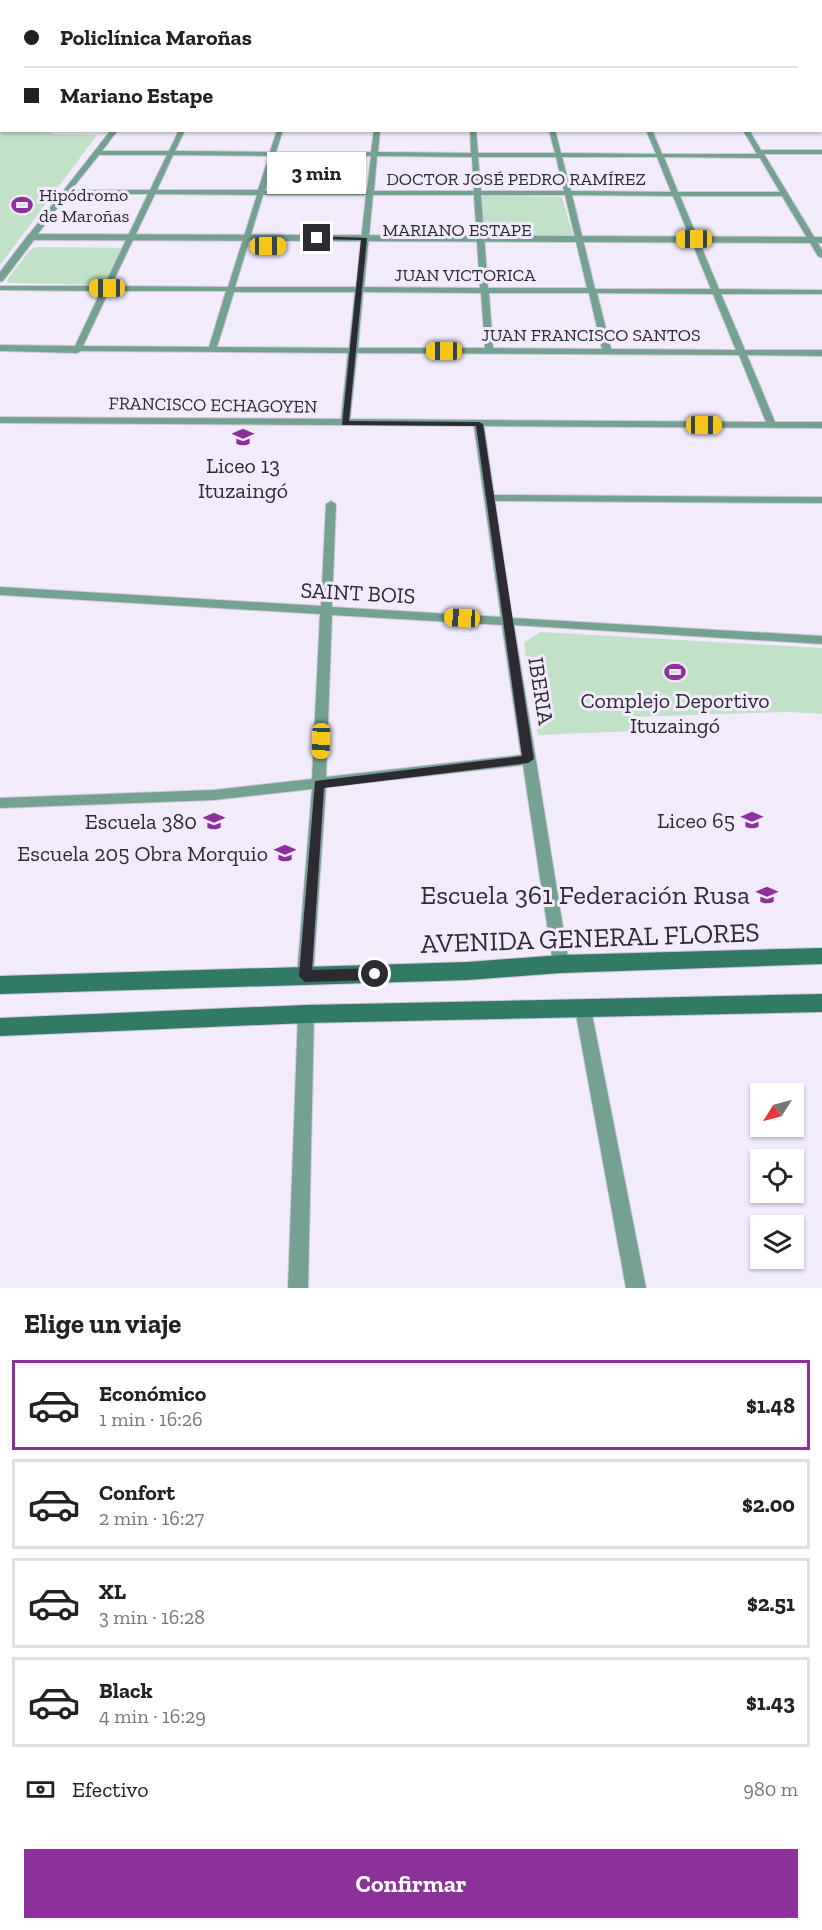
<!DOCTYPE html>
<html lang="es">
<head>
<meta charset="utf-8">
<style>
  :root { --surface:#fff; --page:#f6f6f6; --text:#222; --muted:#767676; --line:#e0e0e0; --accent:#8c309a }
  body { margin:0; font-family:"Zilla Slab",serif; background:var(--page); color:var(--text); height:100vh; display:flex; flex-direction:column; font-size:22px; white-space:nowrap }
  * { box-sizing:border-box; margin:0 }
  p { font-size:20px; color:var(--muted) }
  .icon { flex:none; width:33px; height:33px; fill:none; stroke:currentColor; stroke-width:2; stroke-linecap:round; stroke-linejoin:round }
  .map { position:relative; height:1288px; overflow:hidden }
  .details { display:flex; flex-direction:column; background:var(--surface); flex:1 }
  .details>* { flex:none }
  .guide { position:absolute; left:0px; top:0px; width:822px; height:132px; box-shadow:0 2px 4px #0004; display:grid; align-content:center; height:132px; padding:0 24px; background:var(--surface) }
  .needle { width:39px; rotate:234deg }
  .buttons { position:absolute; left:750px; top:1083px; display:grid; gap:12px }
  .buttons a { display:grid; place-items:center; width:54px; height:54px; border-radius:0px; background:var(--surface); box-shadow:0 2px 4px #0004; font-size:30px }
  .end { position:absolute; width:27px; height:27px; margin:-14px; border:8px solid #2d2a34; background:#fff; box-shadow:0 0 0 3px #fff }
  .from { border-radius:50% }
  .bubble { position:absolute; height:42px; border-radius:0px; background:var(--surface); box-shadow:0 2px 4px #0004; font-size:20px; font-weight:700; line-height:42px; text-align:center }
  .car { position:absolute; width:18px; height:36px; margin:-18px -9px; border-radius:8px; box-shadow:0 0 4px 2px #0007; background:linear-gradient(#f5c518 24%,#345 0 40%,#f5c518 0 76%,#345 0 86%,#f5c518 0) }
  .guide b { display:flex; align-items:center; gap:21px; height:57px; font-size:22px }
  .guide b+b { border-top:2px solid var(--line) }
  .guide i { width:15px; height:15px; background:var(--text) }
  ul { padding:0; list-style:none }
  li { display:flex; align-items:center; gap:18px; height:90px; margin:0 12px 9px; padding:0 12px; border:3px solid var(--line); border-radius:0px }
  li div { flex:1 }
  li b { display:block; font-size:22px }
  li em { font-style:normal; font-weight:700 }
  li.current { border-color:var(--accent) }
  li>.icon { width:54px; height:54px; stroke-width:1.5 }
  h2 { padding:0 24px; font-size:27px; line-height:72px }
  .pay { display:flex; align-items:center; gap:15px; height:66px; padding:0 24px; font-size:22px }
  .pay p { margin-inline-start:auto }
  .button { display:flex; gap:12px; margin-top:auto; padding:12px 24px }
  .button a { flex:1; height:69px; border-radius:0px; background:var(--accent); color:#fff; font-size:24px; font-weight:700; line-height:69px; text-align:center }
  .map>svg:first-child { display:block }
</style>
</head>
<body>
<div class="map">
<svg width="822" height="1288" viewBox="0 0 822 1288">
  <rect width="100%" height="100%" fill="#f1ebfb"/>
  <path fill="#c1e2c8" d="M0,120l2,10h51l-2,4 46,1 -97,130z
    M485,196l77,1 11,39h-87l-6,-39z
    M34,248l5,-1 84,1 -17,35 -3,2 -95,-2 -1,-3 23,-30z
    M540,632l282,16v66l-34,-2 -157,5 3,14 -96,4 -14,-92z"/>
  <g fill="none" stroke-linecap="round" stroke-linejoin="round">
    <defs>
      <path id="minor" d="M260,0h4l-5,2z
        M343,0h4l-5,2z
        M426,0h4v2h-4z
        M509,0h4v2h-4z
        M599,0h4v2h-4z
        M657,0h4v2h-4z
        M721,0h4l1,2h-5z
        M820,5h2v3h-2z
        M0,23h2v2h-2z
        M820,34h2v4h-2z
        M820,57h2v4h-2z
        M820,75h2v4h-2z
        M820,99l2,1v5l-2,-1z
        M0,115h2v4h-2z
        M111,130h7l-16,21h67l10,-21h6l-10,21 95,1 7,-22h6l-7,22h95l3,-22h6l-2,22 93,1 -1,-23h6l2,23h77l-6,-23h6l6,23 95,1 -10,-24h6l10,24h95l-14,-24h6l12,20h61v4h-58l58,96v8l-4,-2 -36,-60h-102l39,93 103,1v4h-101l24,56h77v6l-75,-1 28,67h47v6l-338,-2 10,69 328,2v6l-327,-2 17,117 310,18v8l-308,-19 55,339 -2,5 -6,2 -6,-2 -2,-5 -30,-199 -197,22 -13,189 -2,5 -6,2 -6,-2 -2,-5 15,-187 -98,11 -214,8v-10l214,-8 98,-11 8,-165 -320,-19v-8l321,19 5,-102 5,-3 5,3 -4,103 169,10 -27,-191 -474,-3v-6l341,2 7,-66 -267,-2 -4,2 -77,-2v-6l75,1 26,-55 -101,-1v-4h104l44,-92h-80l-34,45 -7,-2zM99,155h68l-17,35h-79zM173,155l96,1 -11,34h-101zM275,156h96l-4,35h-102zM377,156l95,1 2,34h-100zM478,157h78l8,34h-83zM562,157h95l14,35 -100,-1zM664,157l96,1 20,34h-102zM155,194l102,1 -29,92 -117,-1zM263,195h103l-10,92h-121zM373,195h101l6,93 -116,-1zM481,195h84l22,93h-99zM572,195l101,1 38,93h-116zM109,291h117l-17,56 -126,-1zM234,292h121l-6,56 -132,-1zM363,292l118,1 4,55h-127zM489,293h100l13,56 -109,-1zM597,293l116,1 23,56 -125,-1zM357,353l382,2 27,67 -416,-3zM332,615l170,10 19,130 -195,22z
        M583,1002l6,2 2,5 55,279h-20l-51,-279 2,-5z
        M306,1007l6,2 2,5 -6,274h-20l10,-274 2,-5z"/>
      <path id="tertiary" d="M31,234l791,3v6l-788,-3 -31,41 -3,1v-10l28,-37z"/>
      <path id="secondary" d="M140,0h7l-9,2z
        M0,37h2v4h-2z
        M822,948v16l-261,9 -93,7 -468,14v-18l468,-14 93,-7z
        M822,994v18l-516,11 -306,13v-18l306,-13z"/>
    </defs>
    <use href="#minor" stroke="#cec8d7" stroke-width="2"/>
    <use href="#tertiary" stroke="#cec8d7" stroke-width="2"/>
    <use href="#secondary" stroke="#cec8d7" stroke-width="2"/>
    <use href="#minor" fill="#74a192" fill-rule="evenodd"/>
    <use href="#tertiary" fill="#74a192" fill-rule="evenodd"/>
    <use href="#secondary" fill="#317b66" fill-rule="evenodd"/>
  </g>
  <path fill="#2d2a34" d="M317,236l50,2 -18,183 130,1 4,2 51,335 -6,4 -204,25 -12,182 63,-2 6,6 -6,6 -70,2 -6,-6 16,-195 207,-25 -46,-330 -134,-1 19,-185 -46,-1z"/>
  <defs>
    <symbol id="stadium-bare" viewBox="-9 -9 18 18"><path d="M0-5a6.5 5 0 1 0 0 10a6.5 5 0 1 0 0-10ZM-3.5-1.8h7v3.6h-7Z" fill="#8c309a" stroke="#f1ebfb" stroke-width="2.5" paint-order="stroke"/></symbol>
    <symbol id="school-bare" viewBox="-9 -9 18 18"><path d="M0-5L7-2L0 1L-7-2ZM-4 1L0 2.5L4 1V4Q0 6-4 4Z" fill="#8c309a" stroke="#f1ebfb" stroke-width="2.5" paint-order="stroke"/></symbol>
  </defs>
  <g fill-rule="evenodd">
    <use href="#stadium-bare" x="7" y="190" width="30" height="30"/>
    <use href="#school-bare" x="228" y="422" width="30" height="30"/>
    <use href="#stadium-bare" x="660" y="657" width="30" height="30"/>
    <use href="#school-bare" x="737" y="805" width="30" height="30"/>
    <use href="#school-bare" x="199" y="806" width="30" height="30"/>
    <use href="#school-bare" x="270" y="838" width="30" height="30"/>
    <use href="#school-bare" x="752" y="880" width="30" height="30"/>
  </g>
  <g text-anchor="middle" dominant-baseline="central" stroke-width="6" stroke-linejoin="round" paint-order="stroke">
    <g font-size="18" fill="#2d2a34" stroke="#f1ebfb">
      <text x="516" y="179">DOCTOR JOSÉ PEDRO RAMÍREZ</text>
      <text x="457" y="230">MARIANO ESTAPE</text>
      <text x="465" y="275">JUAN VICTORICA</text>
      <text x="591" y="335">JUAN FRANCISCO SANTOS</text>
      <text transform="translate(213 405) rotate(1)">FRANCISCO ECHAGOYEN</text>
    </g>
    <g font-size="18" fill="#2d2a34" stroke="#f1ebfb" text-anchor="start">
      <text x="39" y="195">Hipódromo<tspan x="39" dy="21">de Maroñas</tspan></text>
    </g>
    <g font-size="22" fill="#2d2a34" stroke="#f1ebfb" text-anchor="end">
      <text x="243" y="465" text-anchor="middle">Liceo 13<tspan x="243" dy="25">Ituzaingó</tspan></text>
      <text x="675" y="700" text-anchor="middle">Complejo Deportivo<tspan x="675" dy="25">Ituzaingó</tspan></text>
      <text x="735" y="820">Liceo 65</text>
      <text x="197" y="821">Escuela 380</text>
      <text x="268" y="853">Escuela 205 Obra Morquio</text>
    </g>
    <g font-size="22" fill="#2d2a34" stroke="#f1ebfb">
      <text transform="translate(358 593) rotate(3)">SAINT BOIS</text>
      <text transform="translate(541 691) rotate(81)">IBERIA</text>
    </g>
    <g font-size="27" fill="#2d2a34" stroke="#f1ebfb" text-anchor="end">
      <text x="750" y="895">Escuela 361 Federación Rusa</text>
    </g>
    <g font-size="27" fill="#2d2a34" stroke="#f1ebfb">
      <text transform="translate(590 938) rotate(-2)">AVENIDA GENERAL FLORES</text>
    </g>
  </g>
</svg>
<div class="buttons">
<a><svg class="needle" viewBox="-14 -14 28 28"><path d="M0-13l5 13h-10z" fill="#e53935"/><path d="M0 13l5-13h-10z" fill="#767676"/></svg></a>
<a><svg class="icon" aria-label="locate" viewBox="0 0 24 24"><circle cx="12" cy="12" r="6"/><path d="M12 2v4M12 18v4M2 12h4M18 12h4"/></svg></a>
<a><svg class="icon" aria-label="layers" viewBox="0 0 24 24"><path d="M12 4l9 5-9 5-9-5zM3 14l9 5 9-5"/></svg></a>
</div>
<i class="end from" style="left:375px;top:974px"></i>
<i class="end" style="left:317px;top:238px"></i>
<div class="bubble" style="left:267px;top:152px;width:99px">3 min</div>
<i class="car" style="left:694px;top:239px;rotate:270deg"></i>
<i class="car" style="left:268px;top:246px;rotate:90deg"></i>
<i class="car" style="left:107px;top:288px;rotate:270deg"></i>
<i class="car" style="left:444px;top:351px;rotate:270deg"></i>
<i class="car" style="left:704px;top:425px;rotate:90deg"></i>
<i class="car" style="left:462px;top:618px;rotate:273deg"></i>
<i class="car" style="left:321px;top:741px;rotate:182deg"></i>
<div class="guide">
<b><i class="from"></i>Policlínica Maroñas</b>
<b><i></i>Mariano Estape</b>
</div>
</div>
<section class="details">
<h2>Elige un viaje</h2>
<ul>
<li class="current"><svg class="icon" aria-label="car" viewBox="0 0 24 24"><path d="M5 17H2v-5l4-1 3-4h7l3 4 3 1v5h-3M9 17h6M6 11h13"/><circle cx="7" cy="17" r="2"/><circle cx="17" cy="17" r="2"/></svg><div><b>Económico</b><p>1 min · 16:26</p></div><em>$1.48</em></li>
<li><svg class="icon" aria-label="car" viewBox="0 0 24 24"><path d="M5 17H2v-5l4-1 3-4h7l3 4 3 1v5h-3M9 17h6M6 11h13"/><circle cx="7" cy="17" r="2"/><circle cx="17" cy="17" r="2"/></svg><div><b>Confort</b><p>2 min · 16:27</p></div><em>$2.00</em></li>
<li><svg class="icon" aria-label="car" viewBox="0 0 24 24"><path d="M5 17H2v-5l4-1 3-4h7l3 4 3 1v5h-3M9 17h6M6 11h13"/><circle cx="7" cy="17" r="2"/><circle cx="17" cy="17" r="2"/></svg><div><b>XL</b><p>3 min · 16:28</p></div><em>$2.51</em></li>
<li><svg class="icon" aria-label="car" viewBox="0 0 24 24"><path d="M5 17H2v-5l4-1 3-4h7l3 4 3 1v5h-3M9 17h6M6 11h13"/><circle cx="7" cy="17" r="2"/><circle cx="17" cy="17" r="2"/></svg><div><b>Black</b><p>4 min · 16:29</p></div><em>$1.43</em></li>
</ul>
<div class="pay"><svg class="icon" aria-label="cash" viewBox="0 0 24 24"><path d="M3 7h18v10H3z"/><circle cx="12" cy="12" r="2"/></svg>Efectivo<p>980 m</p></div>
<div class="button"><a>Confirmar</a></div>
</section>
</body>
</html>
